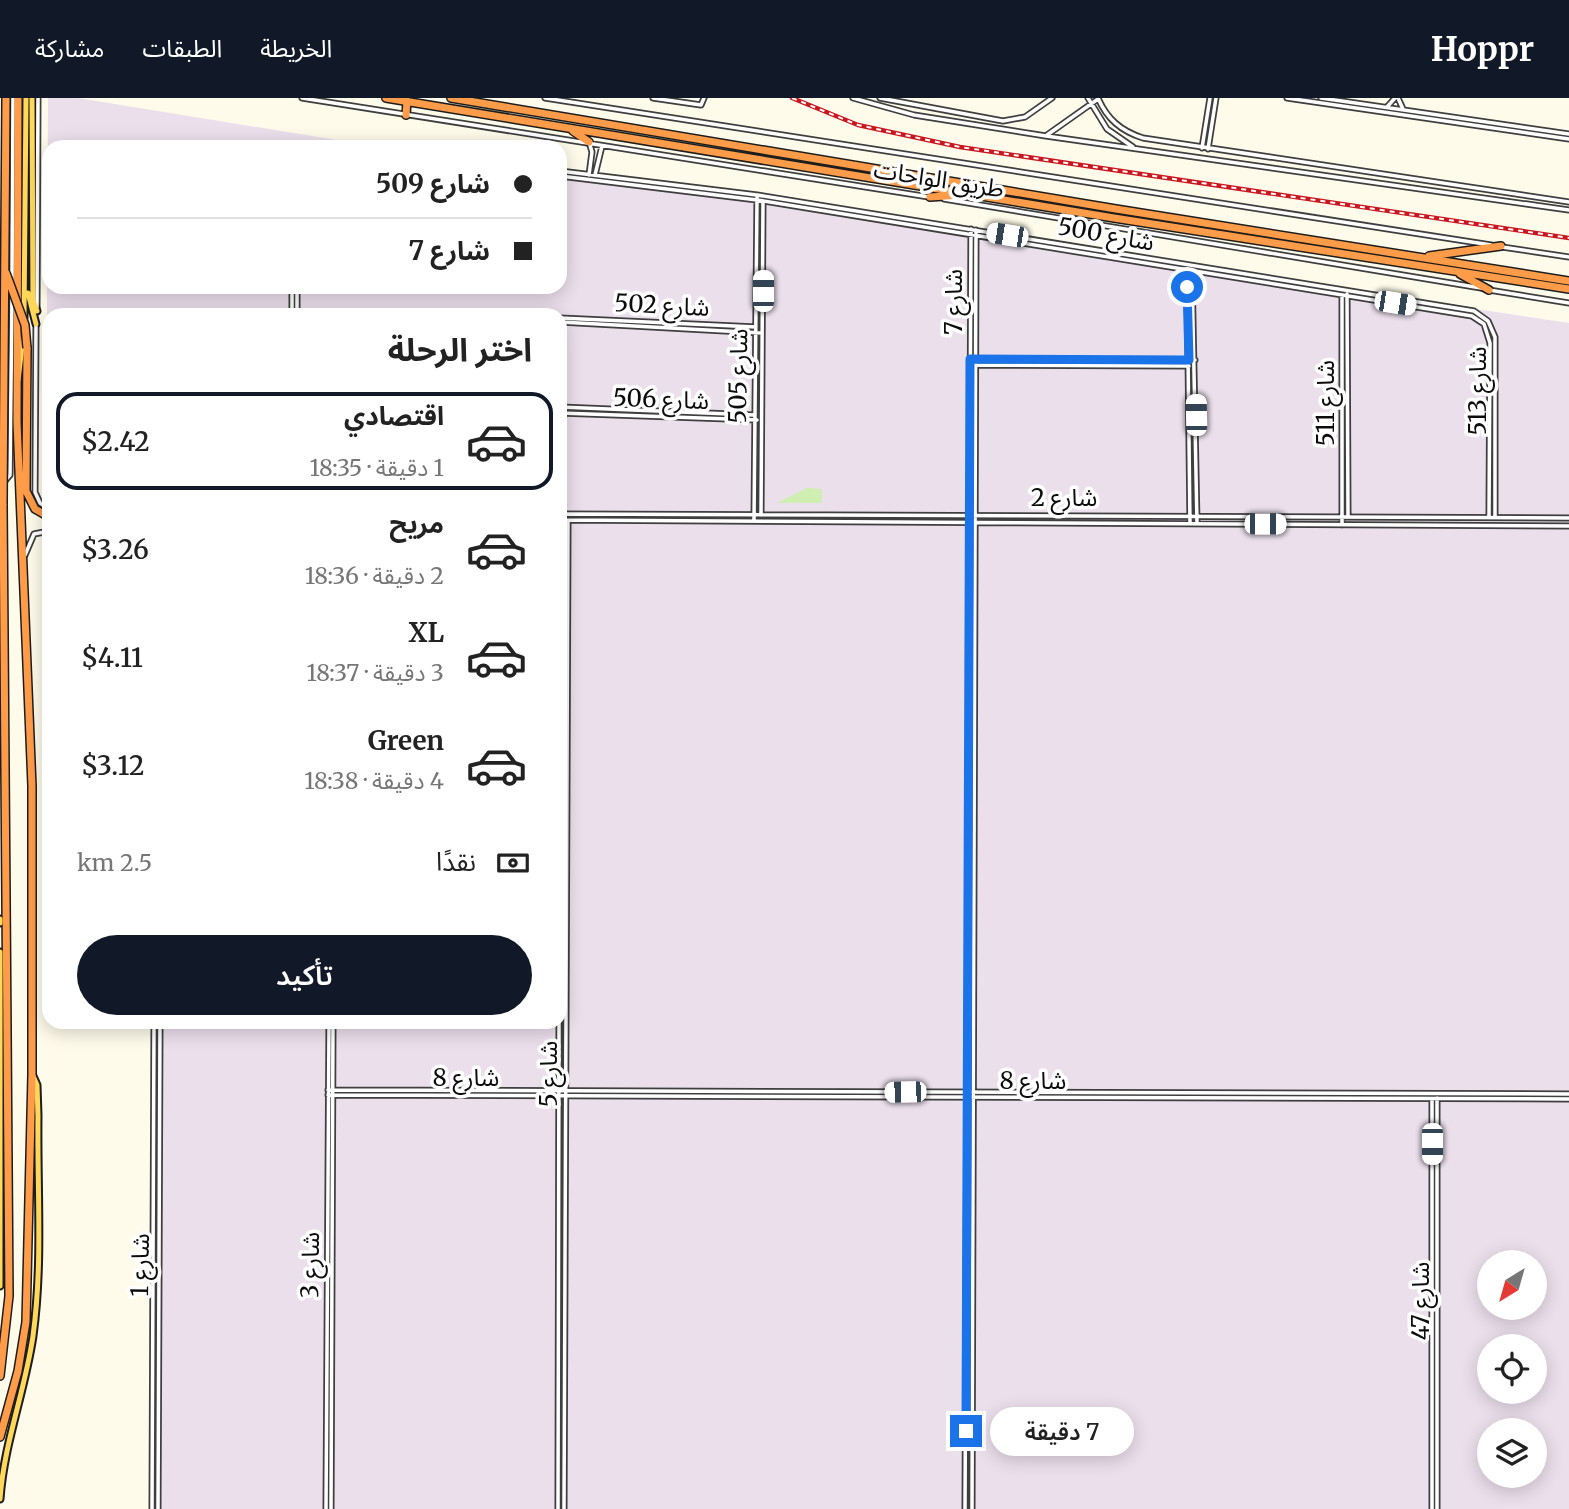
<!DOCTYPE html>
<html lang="ar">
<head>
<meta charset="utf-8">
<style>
  :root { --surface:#fff; --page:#f2f2f2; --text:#222; --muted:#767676; --line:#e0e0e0; --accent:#111827 }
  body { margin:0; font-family:Merriweather,"Noto Sans Arabic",serif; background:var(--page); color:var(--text); direction:rtl; height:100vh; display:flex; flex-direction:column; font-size:26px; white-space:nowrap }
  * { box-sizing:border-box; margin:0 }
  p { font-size:23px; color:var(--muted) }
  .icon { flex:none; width:38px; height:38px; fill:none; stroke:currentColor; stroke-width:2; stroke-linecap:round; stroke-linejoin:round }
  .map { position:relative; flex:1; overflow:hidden; direction:ltr }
  .panel { position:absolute; left:42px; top:210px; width:525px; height:721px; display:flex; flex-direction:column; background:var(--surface); border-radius:21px; box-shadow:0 4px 18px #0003; direction:rtl }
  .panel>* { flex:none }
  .guide { position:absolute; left:42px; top:42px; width:525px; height:154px; border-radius:21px; box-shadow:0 4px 18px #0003; direction:rtl; display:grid; align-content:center; height:154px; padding:0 35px; background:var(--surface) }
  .needle { width:46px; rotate:217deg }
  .tools { position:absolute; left:1477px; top:1152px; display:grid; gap:14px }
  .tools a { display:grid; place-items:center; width:70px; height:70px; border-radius:50%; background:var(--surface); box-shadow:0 4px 18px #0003; font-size:35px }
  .end { position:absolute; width:32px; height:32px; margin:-16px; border:9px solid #1a73e8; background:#fff; box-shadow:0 0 0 4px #fff }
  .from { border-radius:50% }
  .bubble { position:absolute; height:49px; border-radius:24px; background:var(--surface); box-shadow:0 4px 18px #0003; font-size:23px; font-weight:600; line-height:49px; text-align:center; direction:rtl }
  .car { position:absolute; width:21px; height:42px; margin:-21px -10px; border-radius:9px; box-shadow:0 0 5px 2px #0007; background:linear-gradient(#fff 24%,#345 0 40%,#fff 0 76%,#345 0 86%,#fff 0) }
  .guide b { display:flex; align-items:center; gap:24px; height:66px; font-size:26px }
  .guide b+b { border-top:2px solid var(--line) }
  .guide i { width:18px; height:18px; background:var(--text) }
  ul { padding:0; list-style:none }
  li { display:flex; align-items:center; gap:21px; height:98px; margin:0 14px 10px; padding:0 21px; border:4px solid transparent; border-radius:21px }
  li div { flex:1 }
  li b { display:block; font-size:26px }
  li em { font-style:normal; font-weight:600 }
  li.on { border-color:var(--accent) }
  li>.icon { width:63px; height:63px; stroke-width:1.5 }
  h2 { padding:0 35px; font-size:32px; line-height:84px }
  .pay { display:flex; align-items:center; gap:18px; height:77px; padding:0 35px; font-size:26px }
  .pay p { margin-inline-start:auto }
  .action { display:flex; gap:14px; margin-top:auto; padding:14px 35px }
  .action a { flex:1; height:80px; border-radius:42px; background:var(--accent); color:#fff; font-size:28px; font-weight:600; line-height:80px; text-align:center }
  header { display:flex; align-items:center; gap:42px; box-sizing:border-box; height:98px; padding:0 35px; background:var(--accent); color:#fff }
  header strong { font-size:33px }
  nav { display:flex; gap:38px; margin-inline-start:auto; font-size:24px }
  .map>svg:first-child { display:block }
</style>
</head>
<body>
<header>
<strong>Hoppr</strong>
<nav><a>الخريطة</a><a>الطبقات</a><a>مشاركة</a></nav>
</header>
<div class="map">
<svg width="1569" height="1411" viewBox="0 0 1569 1411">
  <rect width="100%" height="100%" fill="#fffbeb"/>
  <path fill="#ebdfec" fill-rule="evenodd" d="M48,0h30l302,49h-331v140h511v-111l409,56 600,91v1186h-1414l1,-487h404v-707h-511v187h-3zM1489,1164h46v45h-46zM1489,1248h46v45h-46zM1489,1332h46v45h-46z"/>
  <path fill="#d0eeb1" d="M807,390l15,1v14h-45z"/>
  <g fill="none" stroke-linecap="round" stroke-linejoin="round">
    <defs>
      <path id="minor" d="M302,0l627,99
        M545,0l946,147
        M653,0l48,7 3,-7
        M853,0l61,17 132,21 523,74
        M880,0l123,23 22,-4 27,-19
        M1088,0l19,31 26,18
        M1098,0c9,21 23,33 45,40l426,64
        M1287,0l282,41
        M1321,0l248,36
        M1398,0l5,11
        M1387,9l8,-9
        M1047,37l51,-36
        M323,49h34
        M1202,50l8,-50
        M1208,51l8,-51
        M560,73l197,24 717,116 14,10 7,16v180
        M589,77l3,-23 -3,-10
        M595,77l7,-29
        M560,78l197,24 715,116 12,8 6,19 -1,174
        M944,101l537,89
        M1502,149l67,10
        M1187,173l3,253
        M1192,173l5,253
        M12,183l1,-183
        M292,189v28
        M297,189v28
        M1489,192l80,13
        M1347,196l1,222
        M37,209l1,-209
        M560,220l196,9
        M560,224l202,11
        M36,227l-1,167 5,11 9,6
        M977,261l218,1
        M970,267l219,1
        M560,309l194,8
        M560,315l197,7
        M5,383l5,-6 2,-180
        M560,416l1009,4
        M761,417l2,-313
        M560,422l1009,6
        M754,423l3,-324
        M1342,427v-230
        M25,457l9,-21 15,-3
        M560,683v-267
        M560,822v18
        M328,992l1241,4
        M328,997l1241,4
        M152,1411l2,-487
        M158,1411l2,-487
        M326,1411l3,-487
        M331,1411l2,-487
        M558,1411l1,-487
        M564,1411l4,-988
        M965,1411l6,-1280
        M972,1411l4,-1279
        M1432,1411v-410
        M1437,1411v-411"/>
      <path id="major" d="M32,0l1,202 4,11
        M28,195l8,31
        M24,220l2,-220
        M18,282l5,-42
        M0,821v4
        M0,854v334
        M0,1401c4,-56 25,-108 33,-163 10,-73 4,-147 5,-220l-1,-31 -4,-9"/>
      <path id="highway" d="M386,0l728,120 455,71
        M451,0l665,111 453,72
        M406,17l1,-14
        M573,33l16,11
        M930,99l31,-2
        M1429,158l72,-10
        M1460,176l29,16
        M27,250l-1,143 9,18 14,8
        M0,1278l9,-80 -6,-792
        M0,1339l18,-66 8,-49 6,-248v-288l-15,-364 1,-324"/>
    </defs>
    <use href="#minor" stroke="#3f3f3f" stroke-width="7"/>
    <use href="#major" stroke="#1d1d1d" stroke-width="9"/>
    <use href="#highway" stroke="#1d1d1d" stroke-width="10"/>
    <use href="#minor" stroke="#fff" stroke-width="3.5"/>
    <use href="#major" stroke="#ffd75b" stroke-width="5"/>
    <use href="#highway" stroke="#ff9c49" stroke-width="7"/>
    <defs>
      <path id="rail" d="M792,0l66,27 102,22 609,91"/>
    </defs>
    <use href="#rail" stroke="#ca161f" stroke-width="4.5"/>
    <use href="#rail" stroke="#fff" stroke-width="2" stroke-dasharray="5" stroke-linecap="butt"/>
    <defs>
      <path id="highway-bridge" d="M6,175l19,52 2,23
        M3,406l3,-406"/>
    </defs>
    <use href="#highway-bridge" stroke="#1d1d1d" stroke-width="10" stroke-linecap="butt"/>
    <use href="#highway-bridge" stroke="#ff9c49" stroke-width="7"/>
  </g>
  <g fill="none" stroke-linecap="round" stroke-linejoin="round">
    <path stroke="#1a73e8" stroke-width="9" d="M966,1333l4,-1072 219,1 -2,-73"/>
  </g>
  <g text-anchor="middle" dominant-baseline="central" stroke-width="7" stroke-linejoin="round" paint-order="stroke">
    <g font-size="24" fill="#0c0c0c" stroke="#fff">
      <text transform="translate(939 81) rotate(9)">طريق الواحات</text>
      <text transform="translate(1106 136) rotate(10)">شارع 500</text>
      <text transform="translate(953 204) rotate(-90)">شارع 7</text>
      <text transform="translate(662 207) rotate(3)">شارع 502</text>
      <text transform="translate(738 278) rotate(-89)">شارع 505</text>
      <text transform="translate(1477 293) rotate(-90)">شارع 513</text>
      <text transform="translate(661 301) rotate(2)">شارع 506</text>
      <text transform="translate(1325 305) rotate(-90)">شارع 511</text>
      <text x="1064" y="399">شارع 2</text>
      <text transform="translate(548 976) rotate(-90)">شارع 5</text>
      <text x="466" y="979">شارع 8</text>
      <text x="1033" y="982">شارع 8</text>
      <text transform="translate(140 1167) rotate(-89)">شارع 1</text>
      <text transform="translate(310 1167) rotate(-89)">شارع 3</text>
      <text transform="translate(1420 1203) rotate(-90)">شارع 47</text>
    </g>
  </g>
</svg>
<div class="tools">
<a><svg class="needle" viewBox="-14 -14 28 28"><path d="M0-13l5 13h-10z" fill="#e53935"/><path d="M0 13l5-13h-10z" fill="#767676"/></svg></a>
<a><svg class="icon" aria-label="locate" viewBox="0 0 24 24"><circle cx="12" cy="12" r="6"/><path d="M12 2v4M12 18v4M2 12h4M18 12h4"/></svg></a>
<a><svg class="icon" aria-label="layers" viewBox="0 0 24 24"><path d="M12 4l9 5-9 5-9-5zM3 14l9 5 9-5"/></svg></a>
</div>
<i class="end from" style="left:1187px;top:189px"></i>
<i class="end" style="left:966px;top:1333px"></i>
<div class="bubble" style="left:990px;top:1309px;width:144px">7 دقيقة</div>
<i class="car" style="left:1007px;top:137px;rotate:279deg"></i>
<i class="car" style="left:763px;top:193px;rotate:0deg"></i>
<i class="car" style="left:1395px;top:205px;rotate:99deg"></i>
<i class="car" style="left:1196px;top:317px;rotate:359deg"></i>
<i class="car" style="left:1265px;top:426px;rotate:90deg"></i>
<i class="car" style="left:905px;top:994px;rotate:269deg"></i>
<i class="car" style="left:1432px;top:1046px;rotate:180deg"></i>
<div class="guide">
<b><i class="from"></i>شارع 509</b>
<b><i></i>شارع 7</b>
</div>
<section class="panel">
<h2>اختر الرحلة</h2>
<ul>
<li class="on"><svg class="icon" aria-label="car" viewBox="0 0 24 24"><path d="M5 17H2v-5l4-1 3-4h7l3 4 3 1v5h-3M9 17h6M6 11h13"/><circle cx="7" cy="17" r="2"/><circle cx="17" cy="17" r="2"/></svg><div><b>اقتصادي</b><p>1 دقيقة · 18:35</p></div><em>$2.42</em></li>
<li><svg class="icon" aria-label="car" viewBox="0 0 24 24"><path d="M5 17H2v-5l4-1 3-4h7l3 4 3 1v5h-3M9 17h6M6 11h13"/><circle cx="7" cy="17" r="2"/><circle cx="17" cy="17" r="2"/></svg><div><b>مريح</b><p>2 دقيقة · 18:36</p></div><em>$3.26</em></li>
<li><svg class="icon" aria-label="car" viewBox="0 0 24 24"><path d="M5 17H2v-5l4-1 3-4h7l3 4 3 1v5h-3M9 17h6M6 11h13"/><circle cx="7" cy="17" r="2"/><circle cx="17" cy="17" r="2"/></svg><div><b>XL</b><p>3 دقيقة · 18:37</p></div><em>$4.11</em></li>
<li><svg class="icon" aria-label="car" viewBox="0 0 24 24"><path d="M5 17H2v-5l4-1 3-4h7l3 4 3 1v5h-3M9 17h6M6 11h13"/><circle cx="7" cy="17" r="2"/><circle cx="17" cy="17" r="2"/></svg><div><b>Green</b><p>4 دقيقة · 18:38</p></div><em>$3.12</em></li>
</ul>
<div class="pay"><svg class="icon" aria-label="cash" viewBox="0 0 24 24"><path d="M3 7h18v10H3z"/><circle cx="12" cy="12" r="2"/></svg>نقدًا<p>2.5 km</p></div>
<div class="action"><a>تأكيد</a></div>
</section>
</div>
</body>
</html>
